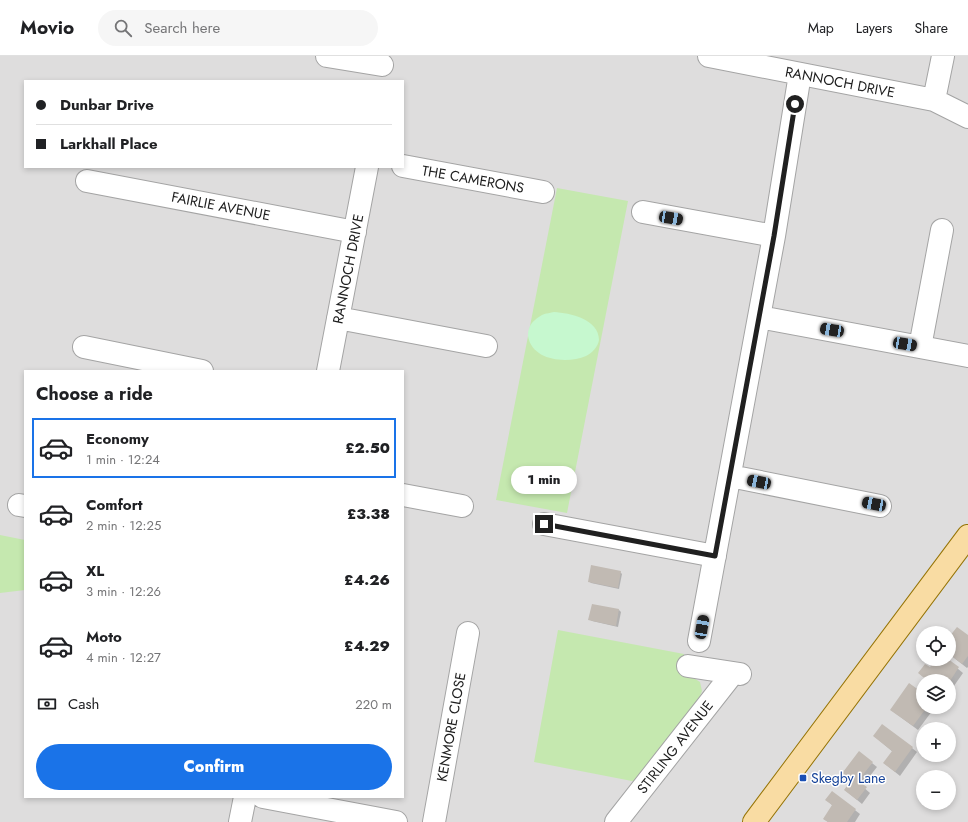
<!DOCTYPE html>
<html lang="en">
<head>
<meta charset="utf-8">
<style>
  :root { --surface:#fff; --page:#f6f6f6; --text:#202124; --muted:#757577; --line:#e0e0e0; --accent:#1a73e8 }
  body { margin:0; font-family:Jost,sans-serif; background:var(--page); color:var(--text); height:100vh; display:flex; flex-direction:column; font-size:15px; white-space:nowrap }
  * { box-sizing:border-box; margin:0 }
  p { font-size:13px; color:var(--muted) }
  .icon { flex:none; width:22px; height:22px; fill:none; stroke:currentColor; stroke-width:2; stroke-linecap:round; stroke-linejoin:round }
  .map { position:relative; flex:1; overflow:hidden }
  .side { position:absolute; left:24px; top:314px; width:380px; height:428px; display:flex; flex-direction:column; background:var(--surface); border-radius:0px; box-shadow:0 2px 6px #0003 }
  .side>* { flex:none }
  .banner { position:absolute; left:24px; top:24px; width:380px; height:88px; border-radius:0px; box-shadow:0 2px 6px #0003; display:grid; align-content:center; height:88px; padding:0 12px; background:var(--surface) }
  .controls { position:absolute; left:916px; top:570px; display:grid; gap:8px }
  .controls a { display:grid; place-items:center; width:40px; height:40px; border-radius:50%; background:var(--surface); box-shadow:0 2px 6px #0003; font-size:20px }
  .end { position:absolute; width:18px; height:18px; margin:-9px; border:5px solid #202020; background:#fff; box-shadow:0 0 0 2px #fff }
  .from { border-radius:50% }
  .bubble { position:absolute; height:28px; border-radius:14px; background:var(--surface); box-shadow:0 2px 6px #0003; font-size:13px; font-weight:800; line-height:28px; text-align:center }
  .car { position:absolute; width:12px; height:24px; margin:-12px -6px; border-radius:5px; box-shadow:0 0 3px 1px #0007; background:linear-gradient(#222 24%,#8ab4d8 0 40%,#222 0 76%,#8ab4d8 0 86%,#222 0) }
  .banner b { display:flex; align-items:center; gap:14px; height:38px; font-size:15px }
  .banner b+b { border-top:1px solid var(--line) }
  .banner i { width:10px; height:10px; background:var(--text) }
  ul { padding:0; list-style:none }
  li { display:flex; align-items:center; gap:12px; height:60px; margin:0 8px 6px; padding:0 4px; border:2px solid transparent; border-radius:0px }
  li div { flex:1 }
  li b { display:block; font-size:15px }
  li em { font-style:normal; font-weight:800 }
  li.selected { border-color:var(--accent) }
  li>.icon { width:36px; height:36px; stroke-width:1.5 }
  h2 { padding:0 12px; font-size:18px; line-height:48px }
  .pay { display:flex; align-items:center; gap:10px; height:44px; padding:0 12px; font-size:15px }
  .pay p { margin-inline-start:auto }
  .cta { display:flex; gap:8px; margin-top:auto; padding:8px 12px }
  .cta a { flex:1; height:46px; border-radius:24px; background:var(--accent); color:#fff; font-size:16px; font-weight:800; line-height:46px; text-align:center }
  header { display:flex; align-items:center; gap:24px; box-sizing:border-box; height:56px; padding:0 20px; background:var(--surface); border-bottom:1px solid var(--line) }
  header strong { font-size:19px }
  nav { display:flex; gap:22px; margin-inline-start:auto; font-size:14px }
  .search { width:280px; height:36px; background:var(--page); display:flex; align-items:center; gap:10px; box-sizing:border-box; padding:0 14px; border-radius:22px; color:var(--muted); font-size:15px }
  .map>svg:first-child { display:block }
</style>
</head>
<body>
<header>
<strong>Movio</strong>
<div class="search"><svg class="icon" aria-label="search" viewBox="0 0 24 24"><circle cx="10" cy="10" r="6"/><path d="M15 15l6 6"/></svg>Search here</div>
<nav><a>Map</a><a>Layers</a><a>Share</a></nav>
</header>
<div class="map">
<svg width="968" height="766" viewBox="0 0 968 766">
  <rect width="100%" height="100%" fill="#f0eee7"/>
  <path fill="#dedddd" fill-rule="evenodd" d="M0,0h968v766h-968zM25,25h378v86h-378zM25,315h378v426h-378zM923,577h26v26h-26zM923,625h26v26h-26zM923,673h26v26h-26zM923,721h26v26h-26z"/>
  <path fill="#c5e8af" d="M557,132l71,13 -61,312 -71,-13z
    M0,479l25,5v50l-25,3z
    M558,574l126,24 -3,21 11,2 8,5 2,9 -4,10 -61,81 -103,-20z"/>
  <path fill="#c6f8cf" d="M554,256c16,1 45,7 45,28 -1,7 -7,13 -13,16 -19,8 -54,5 -58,-20 0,-7 2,-12 7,-16 2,-2 5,-4 7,-5 4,-2 9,-2 12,-3z"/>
  <path fill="#0003" d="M620,516l2,2 -3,15 -28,-6 -2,-2z
    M619,554l2,2 -3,15 -26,-6 -3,-2z
    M968,580v31l-1,1 -18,-14v-8z
    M937,603h9l17,14 -14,20v-12h-21l-9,-8 11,-4z
    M923,638v13h12l-17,23 -27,-20z
    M874,680l38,12 5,4 -17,24 -16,-13 9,-11z
    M872,707l5,4 -15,19 8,7 -8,11 -17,-14z
    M832,736l28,22 -5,8h-27l-4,-3 9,-13 -6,-6z"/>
  <path fill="#c1bab3" d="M591,509l30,6 -3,17 -30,-6z
    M592,548l27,5 -3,17 -28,-6z
    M957,571l11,8v21l-6,8 -13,-10v-9l4,-5 -4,-3z
    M936,603h12l11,8 -9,14h-22l-10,-8 7,-9 5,3z
    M909,627l14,10v14h4l-14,19 -23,-16z
    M882,668l31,23 -18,25 -12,-9 9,-12 -19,-15z
    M859,695l14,11 -15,19 9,6 -10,13 -13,-10 5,-7 -9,-7z
    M832,735l24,18 -9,13h-19l-5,-3 9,-14 -7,-5z"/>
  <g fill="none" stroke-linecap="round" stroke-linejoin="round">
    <defs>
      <path id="minor" d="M327,0l55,9
        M709,0l225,44 34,17
        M934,44l9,-44
        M403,110l140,26
        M87,125l268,51
        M643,156l131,24
        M759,261l209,39
        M338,262l148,28
        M84,291l118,24
        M920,291l22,-117
        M328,315l39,-204
        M730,420l150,30
        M403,439l59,11
        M19,449l6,1
        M544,468l171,32
        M699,585l75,-405 26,-162
        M688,610l52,8
        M263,741l133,25
        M240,766l5,-25
        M434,766l34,-189
        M616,766l117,-149"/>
      <path id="major" d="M754,766l214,-286"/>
    </defs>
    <use href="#minor" stroke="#a4a4a4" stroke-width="24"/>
    <use href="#major" stroke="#967406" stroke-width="24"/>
    <use href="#minor" stroke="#fff" stroke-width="22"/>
    <use href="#major" stroke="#f9dca3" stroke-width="22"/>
  </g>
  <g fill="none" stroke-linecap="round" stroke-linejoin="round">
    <path stroke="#202020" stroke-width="5" d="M544,468l171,32 59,-320 21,-132"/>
  </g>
  <rect fill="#1a4fb4" stroke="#fff" stroke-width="1.5" x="799" y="718" width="8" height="8" rx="2"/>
  <g text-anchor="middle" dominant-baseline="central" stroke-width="3" stroke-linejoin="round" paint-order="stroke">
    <g font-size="14" fill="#202020" stroke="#fff">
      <text transform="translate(840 26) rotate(11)">RANNOCH DRIVE</text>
      <text transform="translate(473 123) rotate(10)">THE CAMERONS</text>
      <text transform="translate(221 150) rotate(11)">FAIRLIE AVENUE</text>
      <text transform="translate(348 213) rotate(-79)">RANNOCH DRIVE</text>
      <text transform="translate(451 671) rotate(-80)">KENMORE CLOSE</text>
      <text transform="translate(675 691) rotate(-52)">STIRLING AVENUE</text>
    </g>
    <g font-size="14" fill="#164399" stroke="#fff" text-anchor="start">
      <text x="811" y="722">Skegby Lane</text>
    </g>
  </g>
</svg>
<div class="controls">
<a><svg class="icon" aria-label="locate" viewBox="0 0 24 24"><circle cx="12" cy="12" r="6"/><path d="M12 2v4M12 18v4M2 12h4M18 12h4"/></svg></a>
<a><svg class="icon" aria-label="layers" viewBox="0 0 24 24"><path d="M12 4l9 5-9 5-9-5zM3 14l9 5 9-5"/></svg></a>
<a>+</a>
<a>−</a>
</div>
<i class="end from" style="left:795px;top:48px"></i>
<i class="end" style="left:544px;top:468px"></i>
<div class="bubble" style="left:511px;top:410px;width:66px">1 min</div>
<i class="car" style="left:671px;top:162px;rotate:100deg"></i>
<i class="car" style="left:832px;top:274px;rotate:280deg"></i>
<i class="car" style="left:905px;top:288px;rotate:100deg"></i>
<i class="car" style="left:759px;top:426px;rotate:281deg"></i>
<i class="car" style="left:874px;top:448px;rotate:281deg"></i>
<i class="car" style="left:702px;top:571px;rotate:10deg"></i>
<div class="banner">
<b><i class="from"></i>Dunbar Drive</b>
<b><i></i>Larkhall Place</b>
</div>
<section class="side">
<h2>Choose a ride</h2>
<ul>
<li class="selected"><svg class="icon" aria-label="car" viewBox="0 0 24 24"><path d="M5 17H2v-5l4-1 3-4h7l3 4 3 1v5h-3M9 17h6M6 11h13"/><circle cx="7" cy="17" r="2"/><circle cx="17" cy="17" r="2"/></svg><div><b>Economy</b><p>1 min · 12:24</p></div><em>£2.50</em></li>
<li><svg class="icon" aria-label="car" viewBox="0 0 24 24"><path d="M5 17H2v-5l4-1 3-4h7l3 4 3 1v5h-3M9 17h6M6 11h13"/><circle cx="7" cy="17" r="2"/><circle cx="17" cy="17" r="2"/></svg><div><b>Comfort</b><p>2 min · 12:25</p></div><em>£3.38</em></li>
<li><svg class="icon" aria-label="car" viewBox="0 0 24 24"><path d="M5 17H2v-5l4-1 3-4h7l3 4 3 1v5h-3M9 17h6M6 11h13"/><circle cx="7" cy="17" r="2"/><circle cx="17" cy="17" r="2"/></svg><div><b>XL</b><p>3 min · 12:26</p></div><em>£4.26</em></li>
<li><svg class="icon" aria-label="car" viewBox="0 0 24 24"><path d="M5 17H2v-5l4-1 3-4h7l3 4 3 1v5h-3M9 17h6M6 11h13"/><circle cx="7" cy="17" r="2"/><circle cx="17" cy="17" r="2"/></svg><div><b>Moto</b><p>4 min · 12:27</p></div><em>£4.29</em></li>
</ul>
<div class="pay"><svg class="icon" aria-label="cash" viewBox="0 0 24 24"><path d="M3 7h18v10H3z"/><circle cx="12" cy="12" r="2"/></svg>Cash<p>220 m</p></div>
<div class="cta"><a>Confirm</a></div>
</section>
</div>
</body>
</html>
